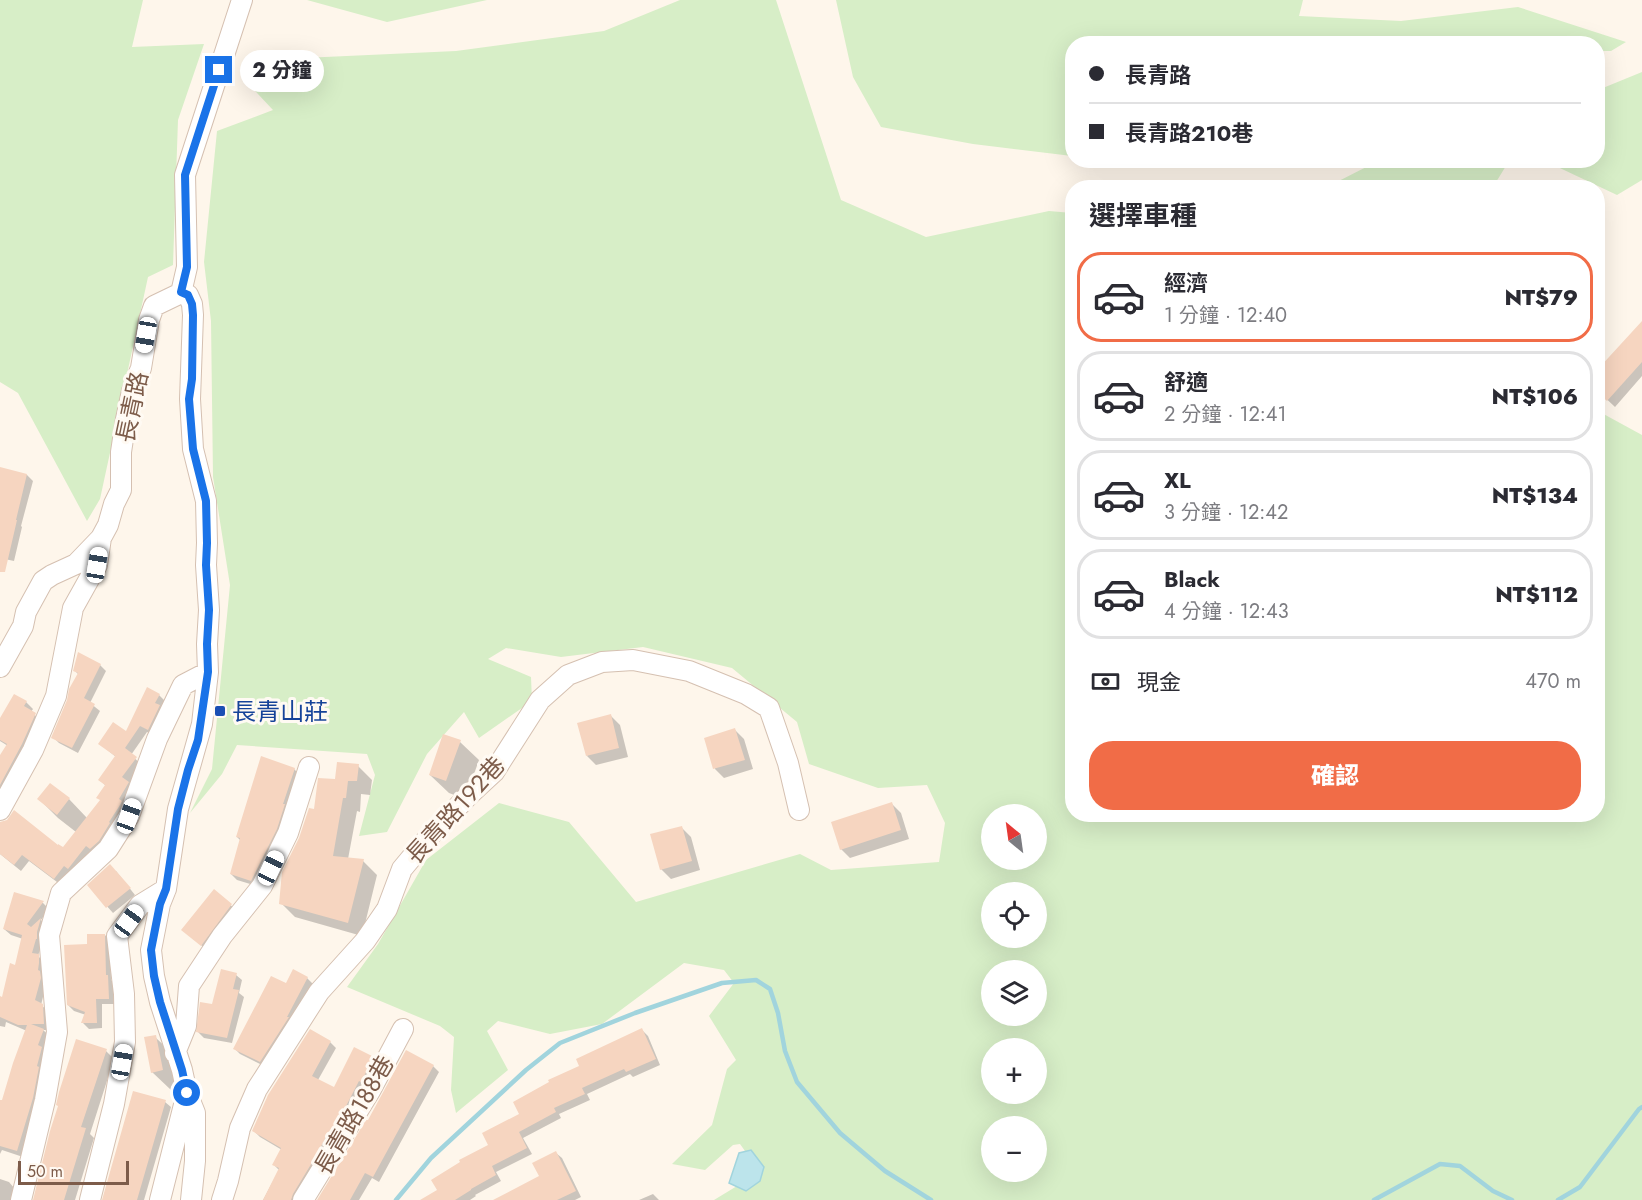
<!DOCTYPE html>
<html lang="zh-TW">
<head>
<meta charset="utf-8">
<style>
  :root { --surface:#fff; --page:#f2f2f3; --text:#2b2b33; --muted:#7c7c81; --line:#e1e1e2; --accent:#f16c47 }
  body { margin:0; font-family:Jost,"Noto Sans TC",sans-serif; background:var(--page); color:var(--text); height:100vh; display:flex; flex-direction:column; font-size:22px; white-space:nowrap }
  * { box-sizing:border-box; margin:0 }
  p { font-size:20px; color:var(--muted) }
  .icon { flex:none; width:33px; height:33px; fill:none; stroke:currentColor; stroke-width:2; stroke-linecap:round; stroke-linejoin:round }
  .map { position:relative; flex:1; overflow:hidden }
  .side { position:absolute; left:1065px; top:180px; width:540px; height:642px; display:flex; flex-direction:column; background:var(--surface); border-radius:24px; box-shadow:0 6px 24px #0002 }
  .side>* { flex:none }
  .guide { position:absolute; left:1065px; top:36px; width:540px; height:132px; border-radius:24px; box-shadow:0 6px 24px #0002; display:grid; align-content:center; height:132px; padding:0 24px; background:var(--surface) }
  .needle { width:39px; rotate:331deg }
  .tools { position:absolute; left:981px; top:804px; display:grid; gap:12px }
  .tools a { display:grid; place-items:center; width:66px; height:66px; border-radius:50%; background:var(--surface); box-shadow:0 6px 24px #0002; font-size:30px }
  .scale { position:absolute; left:18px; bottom:15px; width:111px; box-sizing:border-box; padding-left:6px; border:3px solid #7d5c4a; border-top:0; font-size:16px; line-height:21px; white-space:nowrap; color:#7d5c4a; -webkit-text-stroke:4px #fffaf3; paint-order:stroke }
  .end { position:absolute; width:27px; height:27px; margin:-14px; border:8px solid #1a73e8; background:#fff; box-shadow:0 0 0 3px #fff }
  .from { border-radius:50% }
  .bubble { position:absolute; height:42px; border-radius:21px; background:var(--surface); box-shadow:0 6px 24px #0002; font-size:20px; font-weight:800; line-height:42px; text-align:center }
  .car { position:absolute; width:18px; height:36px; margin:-18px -9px; border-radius:8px; box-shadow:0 0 4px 2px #0007; background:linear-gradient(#fff 24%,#345 0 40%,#fff 0 76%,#345 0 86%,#fff 0) }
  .guide b { display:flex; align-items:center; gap:21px; height:57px; font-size:22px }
  .guide b+b { border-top:2px solid var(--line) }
  .guide i { width:15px; height:15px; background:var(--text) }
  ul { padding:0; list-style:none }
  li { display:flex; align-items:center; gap:18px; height:90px; margin:0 12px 9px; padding:0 12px; border:3px solid var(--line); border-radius:24px }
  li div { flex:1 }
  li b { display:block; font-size:22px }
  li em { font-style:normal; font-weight:800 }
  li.current { border-color:var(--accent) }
  li>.icon { width:54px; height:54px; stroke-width:1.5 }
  h2 { padding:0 24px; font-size:27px; line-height:72px }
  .pay { display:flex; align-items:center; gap:15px; height:66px; padding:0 24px; font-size:22px }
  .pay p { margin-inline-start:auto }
  .cta { display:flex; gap:12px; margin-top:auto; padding:12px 24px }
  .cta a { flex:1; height:69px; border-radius:24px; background:var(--accent); color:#fff; font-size:24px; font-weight:800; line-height:69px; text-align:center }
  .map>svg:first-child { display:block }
</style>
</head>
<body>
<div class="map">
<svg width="1642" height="1200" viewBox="0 0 1642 1200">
  <rect width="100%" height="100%" fill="#fef6eb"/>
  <path fill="#d7eec7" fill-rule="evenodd" d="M0,0h143l-11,47 72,-3 -26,76 -5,145 -25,12 -48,222 -13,22 -69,-128 -18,-11z
    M307,0h180l-100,22z
    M680,0h96l65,200 85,37 123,-26 23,2v601h526v-403l44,24v765h-928l46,-28 -20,-28 -7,1 -28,25 -33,-6 40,-39 15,-56 9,-9 -27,-44 25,-33 -10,-13 -40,-7 -82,61 -52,10 -52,-13 -11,10 21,39 -52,43 -5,-23 3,-53 -14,-11 -93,-39 31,-43 48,-84 73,-57 70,19 67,80 164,-48 31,16 108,-8 6,-39 -18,-38 -49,3 -69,-24 -12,-42 -65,-54 -89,-21 -82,10 -55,-9 -18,11 43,18 1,24 -53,37 -15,-26 -37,42 -40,78 -28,4 16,-61 -8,-21 -130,-9 -15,29 -32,39 22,-44 18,-184 -17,-108 -2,-156 -7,-59 13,-131 56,-21 -31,-33 1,-10 60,-9 153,-7 148,-20zM992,814h44v46h-44zM992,892h44v46h-44zM992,970h44v46h-44zM992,1048h44v46h-44zM992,1126h44v46h-44z
    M836,0h467l-4,16 102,5 117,-14 108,35 -15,9h-13v-7h-526v112l-99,-12 -92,-17 -28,-50z
    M1642,72v108l-25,15 -72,-34 53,-1v-70z
    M1378,161v-1l131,1 -16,26h-166z"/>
  <path fill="#bce4eb" stroke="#a1d4dd" stroke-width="1.5" d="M751,1150l13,17 -4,14 -14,10 -17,-8 10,-30z"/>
  <path fill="#0003" d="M1642,323v53l-27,31 -17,-16v-19z
    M0,469l27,6 6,6 -12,45 1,1 -8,34 -14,-3z
    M100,665l6,6 -16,32 10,8 -22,42 -19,-10 -6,-6 26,-62 -4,-4z
    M159,695l7,7 -11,34 -8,-4 -16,23 11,10 -13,19 5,6 -19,39 -54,56 -32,-24 -8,10 -21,-17v-31l63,26 13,-17 -18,-14 -19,-19h30l18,19 14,-17 5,-15 -6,-6 16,-23 -16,-13 27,-11z
    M26,702l7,7 -2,3 11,9 -42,83v-46l8,-12 -8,-5v-20z
    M611,716l9,9 8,32 -32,8 -9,-9z
    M735,730l9,9 9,30 -29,9 -9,-9 -10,-30z
    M460,742l19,18 -14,39 -16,-6 -19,-18z
    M358,766l14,14 -2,15 -9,-1 -1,18 -3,-1 -9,48 15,2 14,14 -15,61 -67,-19 -14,-14 35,-93 21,-29z
    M294,769l6,6 -12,35 -31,76 -20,-6 -6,-6 10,-33 -4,-4z
    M892,804l9,9 8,26 -59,19 -9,-9z
    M681,827l10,10 9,33 -29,9 -10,-10z
    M116,871l19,24 -22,18 -24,-27z
    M214,891l27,23 -30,39 -19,-15z
    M15,894l28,9 6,6 -8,11 6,6 -9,30 6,6 2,23 -5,20 7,6 2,19h-7l7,6 -6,14 4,4 -25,103 -21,-7 -2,4v-53l3,1 24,-71 -21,-9 -1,5 -5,-1v-28h3l13,-32 7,-27 -12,-4 -7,-6z
    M105,935l5,6 1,39 2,2 1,22h-12v24l-13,1 -6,-6 3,-8 -12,-4 -6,-6z
    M236,975l6,5 -3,13 5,4 -12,46 -28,-5 -6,-6 15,-26z
    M307,978l6,6 -20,39 -27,44 -26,-13 -6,-6 52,-63z
    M642,1030l6,6 12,29 -27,12 -3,-3 -43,20 3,6 -31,14 2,4 -38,20 9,16 -36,18 5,9 -26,14 1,1 -6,4h-47l16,-10 51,-45 31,-30 60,-48z
    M155,1037l19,18 7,34 -10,1 -19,-18z
    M330,1042l6,6 -18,32 16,9 21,-40 19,9 5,6 -81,136h-35l16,-30 -5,-5 8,-15 -22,-13 -6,-6z
    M106,1051l8,8 -24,75 4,4 -19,62h-40z
    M433,1066l6,6 -60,110 -7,-4 -13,22h-40z
    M165,1102l6,5 -27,93h-40z
    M556,1153l6,5 19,39 -6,3h-66l32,-23z
    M0,1179l9,3 6,7 -4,11h-11z
    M653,1194l6,6h-20z"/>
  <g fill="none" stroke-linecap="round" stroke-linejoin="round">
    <path stroke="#a1d4dd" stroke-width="4.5" d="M396,1200l35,-42 95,-88 34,-27 75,-30 87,-30 34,-3 14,9 8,24 7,38 12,31 43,51 45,38 46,29
      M1374,1200l66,-36 20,2 33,25 19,9
      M1558,1200l22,-13 59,-78 3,-2"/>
  </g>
  <path fill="#f6d5c0" d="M1642,321v41l-35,39 -9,-8v-24z
    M0,467l27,7 -11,46h1l-12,52h-5z
    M78,652l23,12 -17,34 11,6 -23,44 -21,-10 16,-38 2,-11 9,-16 -5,-2z
    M147,687l13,7 -5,9 5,2 -12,25 -8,-4 -15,22 12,9 -15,20 7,5 -10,17 3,2 -2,4 -11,17 1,1 -11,18 -9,8 -4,-3 -18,23 -4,-3 -10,13 -32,-24 -8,10 -14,-11v-32l7,-2 7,-10 44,35v-1l5,3 37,-47 -4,-2 9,-13 -7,-5 17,-24 -17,-12 15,-22 13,9z
    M14,694l13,7 -3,5 12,7 -14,31 -22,41v-30l7,-11 -7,-4v-22z
    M611,714l8,34 -33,8 -9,-33z
    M735,728l10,32 -32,9 -9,-31z
    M443,734l18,6 -15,41 -17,-6z
    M261,756l34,12 -12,36h2l-8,25 -26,52 -21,-7 10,-36 -4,-1z
    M337,762l22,2 -2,17h-9l-2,17h-3l-10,58 31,3 -16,64 -69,-19 3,-32 17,-34 10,-30 5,1 4,-31 17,1z
    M50,783l20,15 -13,17 -20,-16z
    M892,802l9,28 -61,20 -9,-28z
    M682,826l10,35 -32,9 -10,-36z
    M110,864l21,24 -25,20 -19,-23z
    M214,889l18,15 -31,42 -20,-16z
    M14,892l30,9 -17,23 4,3 10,-9 -4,14v7h-1l-4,14 7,1v9l-1,7 2,1 1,7 -6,22 8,4 1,20h-13l13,5 -6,16 4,2 -5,19 2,1 -6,31 -16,53 -17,-5v-46h2l11,-37 14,-38h-9l-18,-8v-21l2,1 8,-34 5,2 7,-30 -19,-6z
    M87,934h18l1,41h2l1,24h-13l1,24h-16l4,-11 -18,-7 -3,-60 23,-1z
    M221,969l16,4 -4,16 6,1 -12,48 -31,-6 4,-30 12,2z
    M293,969l15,8 -21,40h2l-29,45 -27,-13 38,-73 15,7z
    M642,1028l14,31 -30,13 -2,-3 -42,19 3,6 -31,14 2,4 -37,20 8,16 -35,18 4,9 -25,14v1l-16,10h-35l17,-10 -6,-10 29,-18 -1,-2 29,-15 -6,-12 37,-19 -6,-12 36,-20 -1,-2 31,-14 -3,-7z
    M310,1029l21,12 -19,35 22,11 20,-40 20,10 -13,25 -2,-1 -14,27 -17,28 -1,-1 -11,21 -23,38 -2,6h-28l16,-32 -7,-3 9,-17 -29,-17 16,-36z
    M156,1035l7,35 -12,3 -7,-36z
    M76,1039l31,10 -26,78 5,1 -22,72h-31l17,-69 8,-25 -2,-1 3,-13z
    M406,1050l28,15 -61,112 -8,-4 -15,27h-33l49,-80h2z
    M133,1091l33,9 -29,100h-35z
    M556,1151l20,40 -19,9h-64l46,-24 -7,-13z"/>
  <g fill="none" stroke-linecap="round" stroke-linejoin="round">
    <defs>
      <path id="minor" d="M181,293l6,-26 -2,-92 57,-175
        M0,667l23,-41 3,-14 17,-31 9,-6 24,-11 25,-26 7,-13 6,-21 7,-14v-38l5,-33 6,-28 9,-23 8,-48 5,-14 27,-13 7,2 4,9 1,11 -3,84 3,50 13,52 1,42 -1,22 3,45 -2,34 1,28 -6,52 -24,85 -12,80 -6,15 -9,46 3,26 6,26 22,68 5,23 8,20v48l-4,39
        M0,810l33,-60 23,-54 17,-88 24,-43 4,-27
        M175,1053l11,-27 3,-40 33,-50 40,-50 26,-53 21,-66
        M21,1200l24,-100 12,-68 -8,-97 12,-42 47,-44 21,-33 28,-77 26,-54 25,-13
        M90,1200l24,-96 11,-62 -1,-48 -7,-58 23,-31 26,-16
        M160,1200l27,-107
        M222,1200l6,-19 12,-53 17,-39 62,-97 46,-51 22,-32 15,-40 25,-30 41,-43 26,-24 46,-72 28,-25 34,-13 31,-2 56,11 57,23 23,14 19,55 11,47
        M303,1200l67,-109 33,-62"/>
    </defs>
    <use href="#minor" stroke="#d5c0b1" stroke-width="22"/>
    <use href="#minor" stroke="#fff" stroke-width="20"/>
  </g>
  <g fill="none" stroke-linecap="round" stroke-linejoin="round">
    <path stroke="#1a73e8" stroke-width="8" d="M187,1093l-5,-23 -22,-68 -6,-26 -3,-26 9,-46 6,-15 12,-80 10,-39 10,-30 10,-68 -1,-28 2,-34 -3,-45 1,-22 -1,-42 -13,-52 -4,-50 3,-20 1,-64 -1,-11 -4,-9 -7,-3 6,-25 -2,-92 34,-105"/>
  </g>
  <rect fill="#1a4fb4" stroke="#fffaf3" stroke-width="2" x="214" y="705" width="12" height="12" rx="3"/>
  <g text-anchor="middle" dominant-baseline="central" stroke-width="6" stroke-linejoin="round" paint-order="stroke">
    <g font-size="24" fill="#7d5c4a" stroke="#fffaf3">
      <text transform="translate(132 407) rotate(-78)">長青路</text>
      <text transform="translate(455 810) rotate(-48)">長青路192巷</text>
      <text transform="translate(354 1115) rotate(-60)">長青路188巷</text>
    </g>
    <g font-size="24" fill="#164399" stroke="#fffaf3" text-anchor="start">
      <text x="232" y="711">長青山莊</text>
    </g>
  </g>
</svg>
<div class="tools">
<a><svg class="needle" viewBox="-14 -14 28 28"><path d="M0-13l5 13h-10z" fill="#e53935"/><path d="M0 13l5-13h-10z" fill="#7c7c81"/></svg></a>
<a><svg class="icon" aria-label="locate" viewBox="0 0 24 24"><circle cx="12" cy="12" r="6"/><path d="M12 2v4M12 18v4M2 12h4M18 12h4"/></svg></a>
<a><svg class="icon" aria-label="layers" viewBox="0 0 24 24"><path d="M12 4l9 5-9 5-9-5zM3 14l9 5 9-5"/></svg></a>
<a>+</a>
<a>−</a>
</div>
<div class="scale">50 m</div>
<i class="end from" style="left:187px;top:1093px"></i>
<i class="end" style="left:219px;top:70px"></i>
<div class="bubble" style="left:240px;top:50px;width:84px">2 分鐘</div>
<i class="car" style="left:146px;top:335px;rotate:190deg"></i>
<i class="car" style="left:97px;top:565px;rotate:9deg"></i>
<i class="car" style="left:129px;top:816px;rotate:20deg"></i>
<i class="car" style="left:271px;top:868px;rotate:25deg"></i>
<i class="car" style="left:129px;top:921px;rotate:36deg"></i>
<i class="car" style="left:122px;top:1062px;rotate:10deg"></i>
<div class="guide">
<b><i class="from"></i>長青路</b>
<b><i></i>長青路210巷</b>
</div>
<section class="side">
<h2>選擇車種</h2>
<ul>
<li class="current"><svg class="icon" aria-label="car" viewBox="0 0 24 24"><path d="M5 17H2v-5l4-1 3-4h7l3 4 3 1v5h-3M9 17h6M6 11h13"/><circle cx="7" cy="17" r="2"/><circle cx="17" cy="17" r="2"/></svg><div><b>經濟</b><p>1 分鐘 · 12:40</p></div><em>NT$79</em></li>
<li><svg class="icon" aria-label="car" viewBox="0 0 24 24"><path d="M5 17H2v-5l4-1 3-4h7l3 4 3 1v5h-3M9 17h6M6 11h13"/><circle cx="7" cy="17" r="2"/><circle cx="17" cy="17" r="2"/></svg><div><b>舒適</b><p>2 分鐘 · 12:41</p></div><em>NT$106</em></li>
<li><svg class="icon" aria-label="car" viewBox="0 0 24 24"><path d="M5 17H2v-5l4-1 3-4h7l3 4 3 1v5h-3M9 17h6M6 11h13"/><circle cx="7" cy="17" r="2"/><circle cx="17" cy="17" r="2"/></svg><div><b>XL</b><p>3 分鐘 · 12:42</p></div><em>NT$134</em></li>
<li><svg class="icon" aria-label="car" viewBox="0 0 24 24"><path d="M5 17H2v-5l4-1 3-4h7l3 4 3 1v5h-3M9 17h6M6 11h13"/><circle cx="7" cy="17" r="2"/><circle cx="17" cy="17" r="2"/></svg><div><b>Black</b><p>4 分鐘 · 12:43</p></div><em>NT$112</em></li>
</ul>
<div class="pay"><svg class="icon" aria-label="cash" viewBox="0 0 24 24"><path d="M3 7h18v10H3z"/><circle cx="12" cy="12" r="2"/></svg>現金<p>470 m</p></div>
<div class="cta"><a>確認</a></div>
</section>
</div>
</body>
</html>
